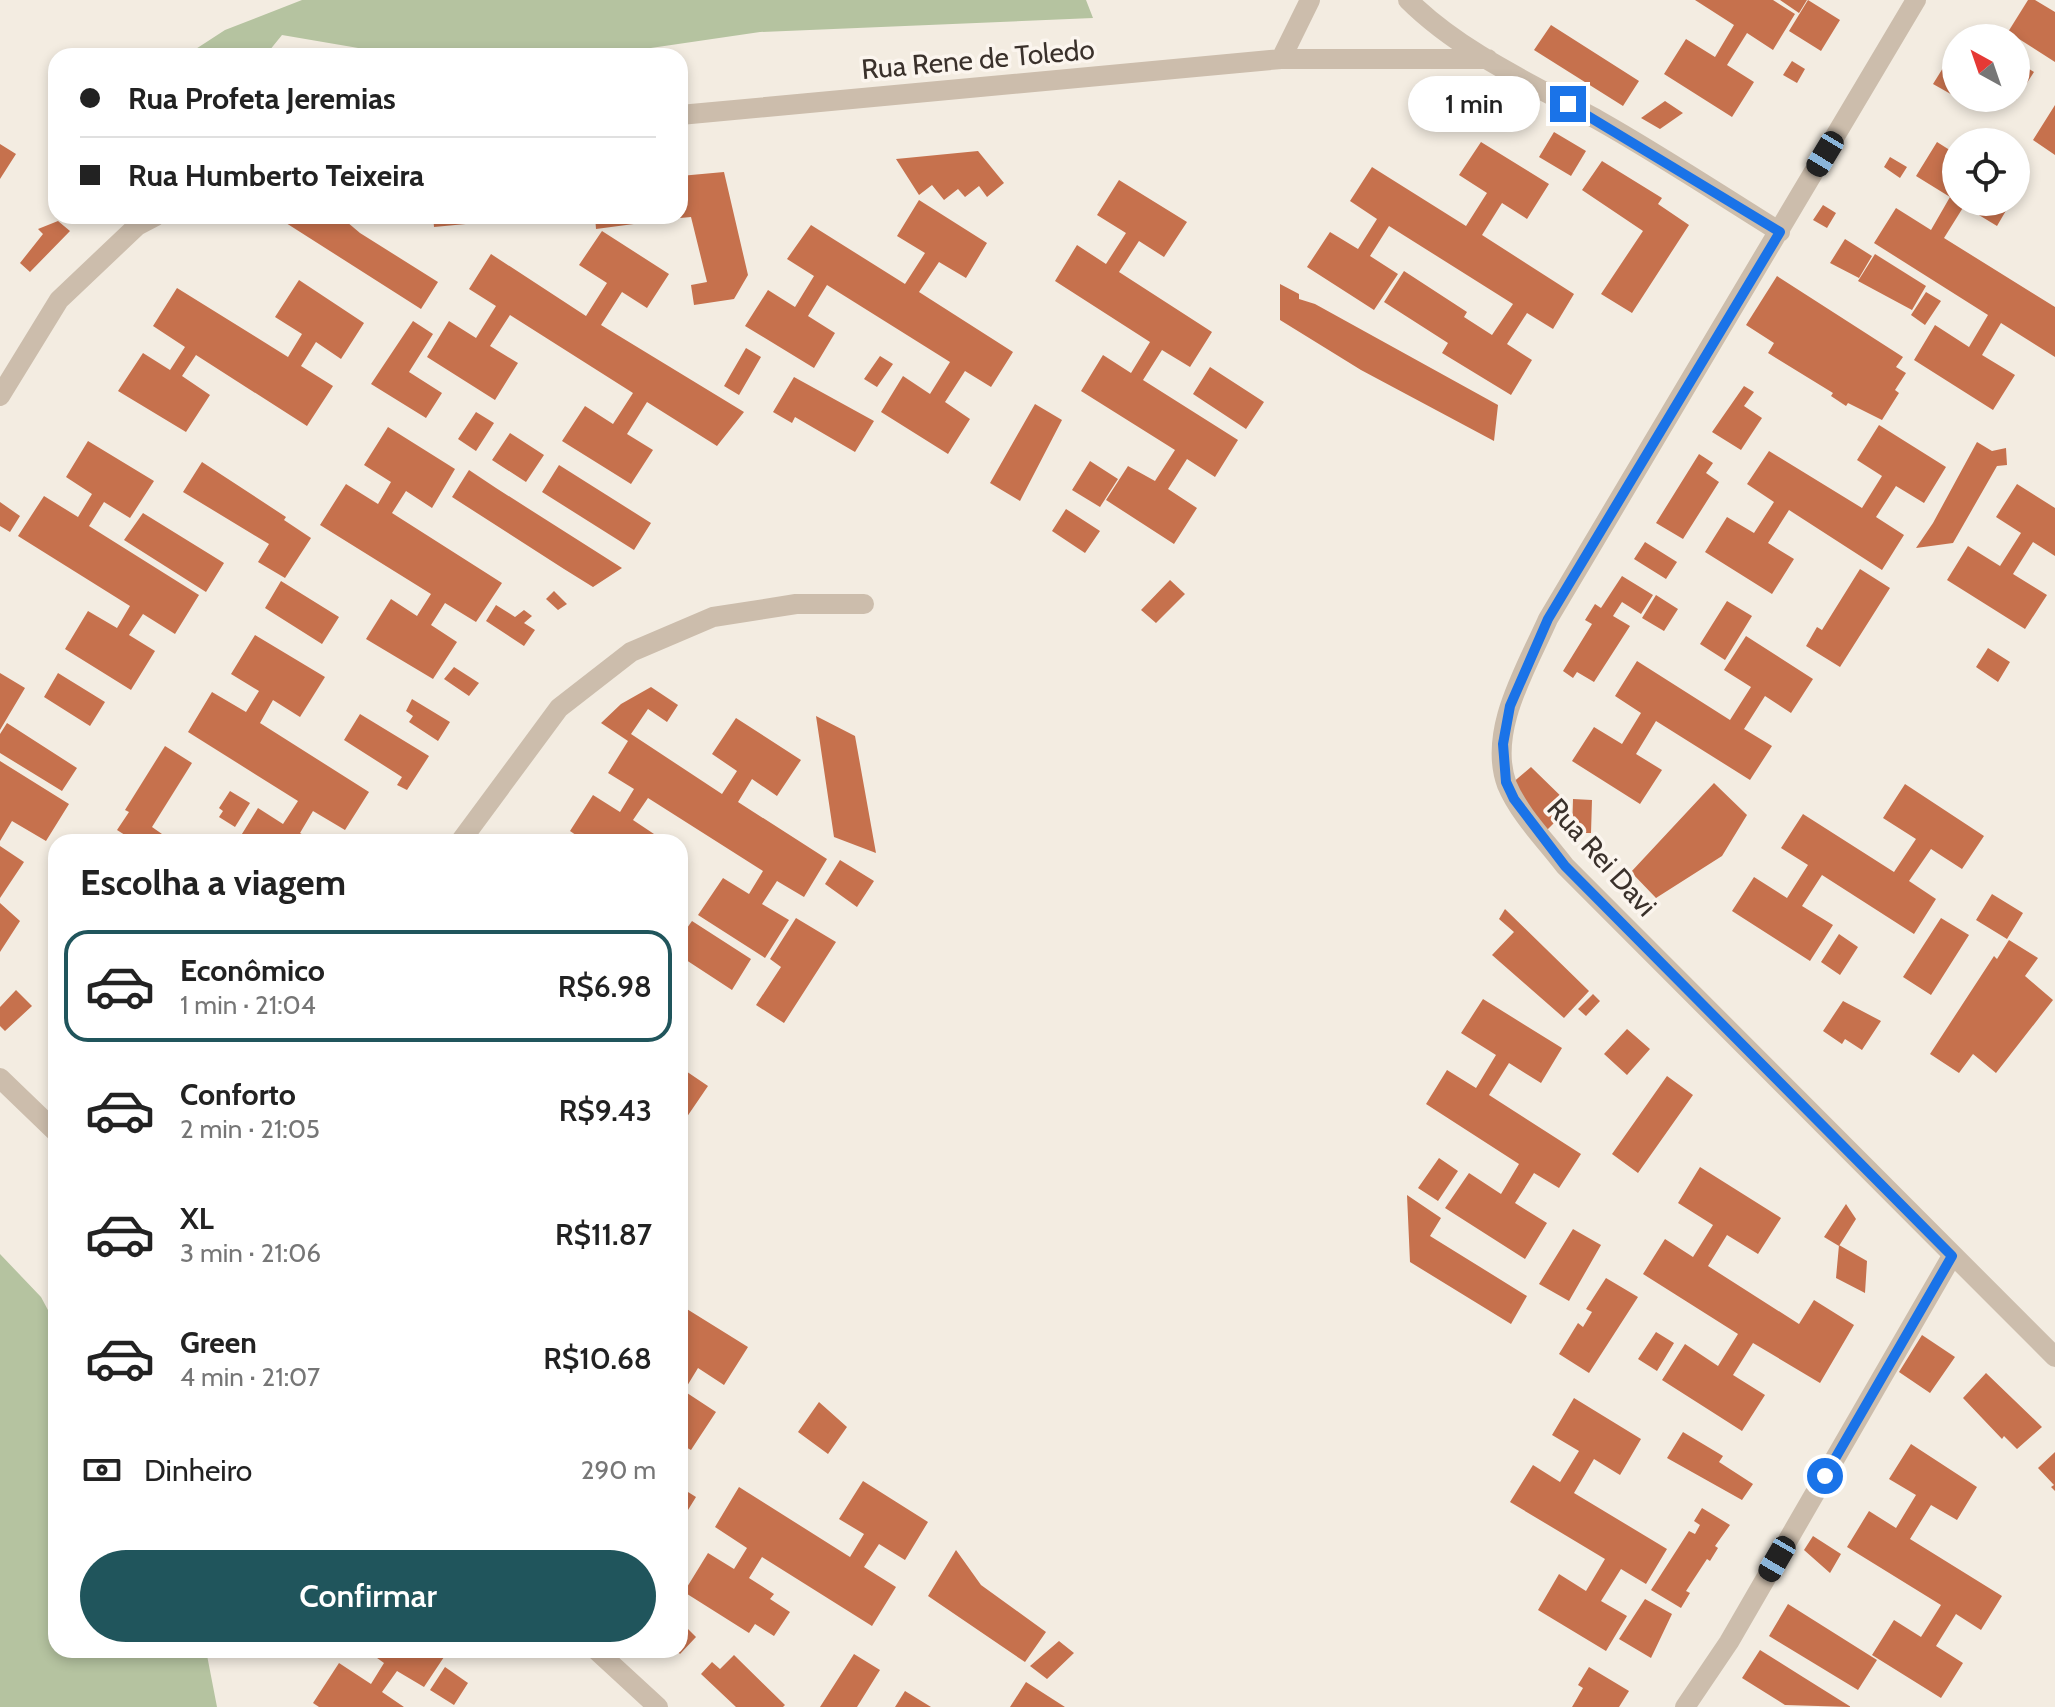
<!DOCTYPE html>
<html lang="pt">
<head>
<meta charset="utf-8">
<style>
  :root { --surface:#fff; --page:#f6f6f6; --text:#222; --muted:#767676; --line:#e0e0e0; --accent:#20555c }
  body { margin:0; font-family:Cabin,sans-serif; background:var(--page); color:var(--text); height:100vh; display:flex; flex-direction:column; font-size:30px; white-space:nowrap }
  * { box-sizing:border-box; margin:0 }
  p { font-size:26px; color:var(--muted) }
  .icon { flex:none; width:44px; height:44px; fill:none; stroke:currentColor; stroke-width:2; stroke-linecap:round; stroke-linejoin:round }
  .map { position:relative; flex:1; overflow:hidden }
  .side { position:absolute; left:48px; top:834px; width:640px; height:824px; display:flex; flex-direction:column; background:var(--surface); border-radius:24px; box-shadow:0 4px 12px #0003 }
  .side>* { flex:none }
  .banner { position:absolute; left:48px; top:48px; width:640px; height:176px; border-radius:24px; box-shadow:0 4px 12px #0003; display:grid; align-content:center; height:176px; padding:0 32px; background:var(--surface) }
  .needle { width:52px; rotate:320deg }
  .controls { position:absolute; left:1942px; top:24px; display:grid; gap:16px }
  .controls a { display:grid; place-items:center; width:88px; height:88px; border-radius:50%; background:var(--surface); box-shadow:0 4px 12px #0003; font-size:40px }
  .end { position:absolute; width:36px; height:36px; margin:-18px; border:10px solid #1a73e8; background:#fff; box-shadow:0 0 0 4px #fff }
  .from { border-radius:50% }
  .bubble { position:absolute; height:56px; border-radius:28px; background:var(--surface); box-shadow:0 4px 12px #0003; font-size:26px; font-weight:600; line-height:56px; text-align:center }
  .car { position:absolute; width:24px; height:48px; margin:-24px -12px; border-radius:10px; box-shadow:0 0 6px 2px #0007; background:linear-gradient(#222 24%,#8ab4d8 0 40%,#222 0 76%,#8ab4d8 0 86%,#222 0) }
  .banner b { display:flex; align-items:center; gap:28px; height:76px; font-size:30px }
  .banner b+b { border-top:2px solid var(--line) }
  .banner i { width:20px; height:20px; background:var(--text) }
  ul { padding:0; list-style:none }
  li { display:flex; align-items:center; gap:24px; height:112px; margin:0 16px 12px; padding:0 16px; border:4px solid transparent; border-radius:24px }
  li div { flex:1 }
  li b { display:block; font-size:30px }
  li em { font-style:normal; font-weight:600 }
  li.selected { border-color:var(--accent) }
  li>.icon { width:72px; height:72px; stroke-width:1.5 }
  h2 { padding:0 32px; font-size:36px; line-height:96px }
  .pay { display:flex; align-items:center; gap:20px; height:88px; padding:0 32px; font-size:30px }
  .pay p { margin-inline-start:auto }
  .button { display:flex; gap:16px; margin-top:auto; padding:16px 32px }
  .button a { flex:1; height:92px; border-radius:48px; background:var(--accent); color:#fff; font-size:32px; font-weight:600; line-height:92px; text-align:center }
  .map>svg:first-child { display:block }
</style>
</head>
<body>
<div class="map">
<svg width="2055" height="1707" viewBox="0 0 2055 1707">
  <rect width="100%" height="100%" fill="#f3ece1"/>
  <path fill="#b5c3a0" d="M302,0h784l7,18 -333,14 -157,23 -155,1 -84,-7 -82,-14 -17,21h-80l40,-26z
    M0,1254l41,43 15,28v325h150l11,57h-217z"/>
  <path fill="#c6714d" d="M1695,0h78l22,14 -22,36 -26,-17 -20,32 27,17 -22,35 -68,-43 22,-35 29,18 19,-32z
    M1780,0h27l-8,13z
    M1808,0l32,20 -19,31 -32,-20z
    M2028,0h7l20,12v50l-47,-30z
    M1551,25l88,56 -16,25 -89,-56z
    M1956,47v50l-23,-13z
    M1792,61l13,8 -8,14 -14,-8z
    M2016,61l18,11 -18,28z
    M1665,101l18,12 -23,16 -19,-11z
    M2055,105v50l-22,-15z
    M1554,132l32,19 -15,25 -32,-19z
    M1481,142l68,42 -22,35 -25,-16 -20,32 92,59 -21,35 -26,-16 -20,31 25,16 -21,35 -69,-42 6,-10 -64,-41 20,-31 63,41 -3,5 28,18 21,-31 -124,-78 -19,30 28,18 -24,36 -67,-43 23,-35 28,17 19,-30 -27,-18 22,-34 94,59 21,-33 -28,-18z
    M1937,142l19,12v48h55l-14,24 -33,-20 -20,32 111,69v50l-54,-34 -19,32 33,20 -22,35 -79,-50 21,-35 34,22 19,-32 -114,-72 22,-35 35,22 19,-33 -34,-21z
    M0,144l16,10 -16,25z
    M978,151l26,32 -17,14 -8,-11 -14,11 -7,-8 -14,11 -12,-15 -13,10 -23,-36z
    M1890,157l17,10 -7,11 -16,-11z
    M1602,161l60,37 -4,6 31,21 -57,88 -31,-19 42,-63 -61,-41z
    M724,172l24,103 -14,24 -40,6 -3,-20 16,-3 -16,-65 -11,1v-42z
    M1119,180l68,42 -23,35 -25,-16 -20,31 93,60 -22,35 -28,-17 -19,30 95,60 -23,37 -28,-18 -19,30 29,19 -23,36 -68,-44 22,-34 27,15 20,-31 -94,-59 22,-36 28,18 19,-31 -95,-61 22,-36 29,19 20,-31 -29,-18z
    M919,200l68,43 -21,35 -27,-16 -20,30 94,60 -22,35 -26,-16 -20,31 25,17 -22,35 -67,-42 22,-36 27,18 20,-32 -123,-77 -19,31 27,17 -21,35 -69,-42 23,-36 27,17 19,-31 -27,-17 24,-34 94,59 20,-31 -28,-17z
    M1823,205l13,8 -9,15 -14,-8z
    M275,216h77l-5,6 13,11 78,49 -17,27z
    M433,216h58l-4,6 -53,5z
    M538,216h45v2l-44,4z
    M595,216h84v2l-83,11z
    M58,221l12,10 -40,41 -10,-9 23,-29 -5,-5z
    M602,231l67,43 -22,34 -25,-16 -21,33 143,87 -27,34 -70,-44 -20,32 26,16 -22,34 -69,-43 23,-35 28,18 20,-31 -123,-78 -20,31 28,17 -23,37 -68,-43 22,-36 27,17 20,-32 -27,-17 22,-35 95,62 21,-33 -28,-18z
    M1845,239l27,17 -13,22 -29,-15z
    M1875,254l51,32 -14,24 -54,-29z
    M1777,276l126,81 -7,10 10,6 -11,17 4,3 -17,27 -34,-17 -2,3 -15,-10 2,-3 -65,-40 6,-10 -28,-18z
    M299,280l65,43 -23,36 -25,-17 -15,24 32,20 -26,40 -111,-71 -14,21 28,19 -24,37 -68,-41 25,-38 27,17 15,-23 -32,-21 24,-38 111,69 14,-23 -27,-17z
    M1280,284l19,10v5l16,5 183,101 -4,36 -133,-71 -81,-50z
    M1926,292l15,9 -16,24 -14,-10z
    M413,321l20,13 -24,38 33,21 -16,25 -55,-34z
    M746,348l15,9 -22,38 -15,-9z
    M880,356l13,8 -16,23 -13,-8z
    M1210,367l54,35 -18,27 -53,-35z
    M794,377l80,44 -19,31 -60,-35 -3,6 -19,-11z
    M1744,386l10,6 -10,14 18,12 -21,32 -29,-18z
    M1035,404l27,16 -42,81 -30,-18z
    M476,412l18,11 -18,28 -18,-12z
    M1879,425l67,42 -22,36 -28,-17 -20,31 28,18 -22,35 -93,-60 -21,33 26,16 -22,35 -67,-42 22,-35 27,16 20,-31 -27,-18 22,-33 93,57 20,-32 -25,-16z
    M388,427l67,42 -23,39 -26,-17 -14,22 110,70 -26,39 -31,-19 -14,22 26,17 -24,37 -67,-40 25,-40 26,17 14,-22 -111,-69 26,-41 32,20 13,-22 -27,-17z
    M510,433l34,22 -18,27 -34,-22z
    M88,441l66,40 -24,37 -26,-16 -15,24 110,69 -24,39 -32,-20 -14,21 26,16 -24,39 -66,-41 23,-38 29,17 13,-22 -112,-70 26,-40 34,21 14,-23 -26,-17z
    M1977,442l15,9 14,-3 1,17 -10,1 -44,77 -37,5 17,-25z
    M1699,454l14,9 -7,10 13,9 -36,57 -27,-16z
    M1090,461l28,18 -18,28 -28,-17z
    M202,462l84,55 -2,3 27,18 -26,40 -27,-16 11,-18 -86,-52z
    M559,465l92,58 -17,27 -92,-58z
    M469,470l27,18 126,80 -29,19 -29,-18 -112,-72z
    M2017,484l38,24v48l-22,-14 -20,32 34,21 -22,34 -78,-49 21,-34 32,20 21,-33 -25,-16z
    M0,502l20,14 -10,16 -10,-6z
    M1066,509l34,22 -15,22 -33,-22z
    M143,513l81,50 -18,29 -82,-52z
    M1645,542l32,20 -11,17 -32,-20z
    M1860,569l30,19 -50,79 -34,-21 11,-19 5,3z
    M1622,576l31,19 -12,19 -19,-12 -9,14 17,10 -36,56 -17,-10 -4,6 -10,-7 29,-47 -7,-4 10,-16 6,4z
    M1170,580l15,14 -29,29 -15,-13z
    M281,581l58,36 -17,27 -57,-36z
    M554,591l13,13 -9,6 -12,-11z
    M1656,595l22,14 -14,22 -22,-13z
    M1727,601l25,15 -27,44 -25,-16z
    M496,605l19,12 9,-7 8,6 -8,7 11,7 -11,16 -38,-25z
    M255,635l70,42 -25,40 -27,-17 -13,23 109,69 -24,38 -32,-19 -13,22 15,9h-78l21,-34 25,16 15,-23 -110,-69 24,-40 34,20 13,-21 -28,-17z
    M1746,636l67,43 -22,34 -26,-17 -21,33 28,17 -22,34 -94,-59 -20,33 26,16 -22,34 -68,-43 22,-34 28,17 19,-31 -26,-17 22,-35 93,59 21,-33 -27,-17z
    M1988,648l22,14 -12,20 -22,-15z
    M454,667l25,16 -10,13 -25,-17z
    M0,673l25,15 -25,42z
    M58,673l47,29 -15,24 -46,-29z
    M651,687l27,18 -11,17 -19,-13 -17,25 91,60 15,-23 -25,-17 24,-36 65,42 -24,36 -25,-17 -14,23 89,57 -23,38 -27,-16 -15,23 27,16 -24,38 -67,-43 25,-37 26,16 14,-23 -115,-73 -15,22 33,22h-80l-16,-11 23,-36 27,17 14,-23 -26,-16 20,-32 -27,-18 20,-19z
    M412,699l38,23 -12,19 -29,-19 4,-6 -7,-5z
    M360,714l69,42 -22,34 -10,-5 5,-8 -58,-37z
    M816,716l39,20 21,117 -42,-16z
    M7,723l70,45 -15,23 -62,-38v-19z
    M165,746l27,17 -40,64 10,7 -5,8h-21l-19,-12 12,-18 -4,-2z
    M0,761l69,43 -23,37 -34,-20 -12,20z
    M1531,767l40,39 -26,26 -34,-48z
    M1714,783l33,32 -25,41 -66,42 -25,-26z
    M1905,784l79,52 -22,33 -31,-20 -22,32 27,18 -22,35 -92,-59 -20,31 31,19 -23,36 -78,-50 22,-34 33,21 21,-33 -27,-17 22,-34 91,58 22,-33 -33,-21z
    M230,791l20,12 -15,24 -16,-10 4,-6 -4,-3z
    M1573,799l19,1 -1,33h-19z
    M0,846l24,16 -24,36z
    M840,860l34,21 -17,26 -32,-23z
    M1992,894l31,19 -16,26 -31,-19z
    M0,903l20,18 -20,31z
    M1505,909l84,82 -25,27 -72,-63 22,-23 -15,-13z
    M796,918l40,24 -52,81 -28,-18 25,-38 -11,-8z
    M1941,918l28,17 -38,60 -28,-18z
    M692,921l59,38 -19,31 -52,-34v-33l7,5z
    M1839,934l19,13 -18,28 -19,-13z
    M2009,940l29,18 -13,18 28,24 -57,73 -23,-19 -14,19 -29,-19 64,-98 3,3z
    M16,990l16,16 -27,25 -5,-5v-19z
    M1593,994l7,7 -14,15 -8,-7z
    M1483,999l79,49 -21,35 -32,-20 -20,32 92,59 -22,34 -25,-15 -19,30 32,20 -22,36 -80,-51 24,-35 32,21 18,-30 -93,-60 21,-34 29,18 20,-33 -35,-22z
    M1843,1001l38,20 -19,29 -17,-11 -3,5 -19,-13z
    M1627,1029l23,20 -23,26 -23,-21z
    M680,1067l28,19 -28,41z
    M1667,1076l26,19 -55,78 -26,-19z
    M1439,1158l19,13 -20,30 -20,-13z
    M1700,1167l81,51 -23,36 -31,-19 -19,31 91,58 15,-24 40,25 -34,58 -67,-40 -20,32 32,20 -23,36 -80,-51 23,-36 33,22 20,-32 -95,-60 22,-35 28,18 20,-32 -35,-22z
    M1407,1195l34,23 -11,18 97,60 -16,28 -101,-62z
    M1846,1204l10,15 -17,27 -15,-9z
    M1573,1229l28,16 -32,56 -30,-17z
    M1839,1245l28,16 -2,32 -29,-15z
    M1606,1278l32,19 -49,76 -30,-19 19,-31 5,4 9,-15 -6,-3z
    M682,1306l66,41 -24,38 -26,-17 -14,23 32,21 -25,38 -11,-6z
    M1656,1332l18,11 -17,28 -19,-12z
    M1922,1335l33,22 -25,36 -31,-21z
    M1986,1373l56,54 -25,22 -13,-13 -2,3 -39,-41z
    M1574,1398l67,41 -21,36 -26,-16 -20,34 93,56 -21,35 -25,-15 -20,32 26,15 -21,35 -68,-41 21,-36 27,17 19,-32 -95,-57 23,-37 27,17 19,-31 -27,-16z
    M819,1402l28,25 -19,27 -30,-22z
    M1683,1432l40,24 -4,6 34,22 -11,16 -75,-42z
    M1911,1444l66,43 -20,33 -26,-15 -21,34 92,57 -21,34 -25,-16 -20,32 27,17 -22,35 -69,-43 22,-35 27,17 20,-32 -94,-58 22,-36 27,17 20,-33 -27,-16z
    M2055,1452v39l-4,-4 3,-2 -16,-17z
    M863,1481l65,41 -23,38 -26,-16 -15,23 32,20 -24,39 -110,-69 -13,21 25,16 -4,5 20,13 -16,24 -19,-12 -6,9 -65,-41 24,-39 26,16 13,-21 -32,-21 24,-40 111,70 14,-23 -25,-15z
    M680,1487l16,10 -16,26z
    M1702,1508l28,17 -15,21 3,2 -8,13 -3,-2 -21,32 4,2 -9,15 -30,-18 38,-59 6,3 5,-9 -6,-4z
    M1813,1536l28,18 -11,19 -26,-23z
    M956,1550l25,35 65,47 -21,30 -97,-66z
    M1645,1599l27,15 -21,44 -32,-19z
    M1788,1604l89,56 -19,30 -89,-54z
    M680,1621l16,16 -16,17 -4,-4h4z
    M1059,1641l15,12 -27,26 -17,-13z
    M366,1650h80l2,1 -24,36 -27,-16 -15,21 22,15h-85l-6,-4 26,-40 32,21 13,-21z
    M1760,1650l43,27 48,30 -66,-2 -43,-27z
    M854,1654l26,16 -23,37h-37z
    M734,1655l51,50 -2,2h-47l-35,-33 11,-12 8,7z
    M445,1667l23,16 -14,22 -24,-15z
    M1589,1667l40,24 -10,16h-47l11,-19 -5,-3z
    M1026,1682l39,25h-55z
    M905,1691l26,16h-36z"/>
  <g fill="none" stroke-linecap="round" stroke-linejoin="round">
    <path stroke="#ccbdac" stroke-width="20" d="M1408,0c52,52 126,85 190,120 62,35 121,74 182,112
      M1916,0l-368,619c-21,48 -61,112 -41,166 12,29 39,56 58,81l490,491
      M1281,59h207
      M680,115l601,-56 29,-59
      M0,396l59,-96 78,-74 19,-10
      M460,842l99,-134 72,-56 82,-35 83,-13h68
      M0,1078l56,54
      M596,1650l62,57
      M1685,1707l44,-65 223,-386"/>
  </g>
  <g fill="none" stroke-linecap="round" stroke-linejoin="round">
    <path stroke="#1a73e8" stroke-width="10" d="M1568,104l212,128 -232,387 -38,87 -7,38 3,38 8,17 51,67 387,390 -127,220"/>
  </g>
  <g text-anchor="middle" dominant-baseline="central" stroke-width="7" stroke-linejoin="round" paint-order="stroke">
    <g font-size="28" fill="#3a312b" stroke="#fbf5ee">
      <text transform="translate(978 59) rotate(-5)">Rua Rene de Toledo</text>
      <text transform="translate(1602 857) rotate(48)">Rua Rei Davi</text>
    </g>
  </g>
</svg>
<div class="controls">
<a><svg class="needle" viewBox="-14 -14 28 28"><path d="M0-13l5 13h-10z" fill="#e53935"/><path d="M0 13l5-13h-10z" fill="#767676"/></svg></a>
<a><svg class="icon" aria-label="locate" viewBox="0 0 24 24"><circle cx="12" cy="12" r="6"/><path d="M12 2v4M12 18v4M2 12h4M18 12h4"/></svg></a>
</div>
<i class="end from" style="left:1825px;top:1476px"></i>
<i class="end" style="left:1568px;top:104px"></i>
<div class="bubble" style="left:1408px;top:76px;width:132px">1 min</div>
<i class="car" style="left:1825px;top:154px;rotate:211deg"></i>
<i class="car" style="left:1777px;top:1559px;rotate:210deg"></i>
<div class="banner">
<b><i class="from"></i>Rua Profeta Jeremias</b>
<b><i></i>Rua Humberto Teixeira</b>
</div>
<section class="side">
<h2>Escolha a viagem</h2>
<ul>
<li class="selected"><svg class="icon" aria-label="car" viewBox="0 0 24 24"><path d="M5 17H2v-5l4-1 3-4h7l3 4 3 1v5h-3M9 17h6M6 11h13"/><circle cx="7" cy="17" r="2"/><circle cx="17" cy="17" r="2"/></svg><div><b>Econômico</b><p>1 min · 21:04</p></div><em>R$6.98</em></li>
<li><svg class="icon" aria-label="car" viewBox="0 0 24 24"><path d="M5 17H2v-5l4-1 3-4h7l3 4 3 1v5h-3M9 17h6M6 11h13"/><circle cx="7" cy="17" r="2"/><circle cx="17" cy="17" r="2"/></svg><div><b>Conforto</b><p>2 min · 21:05</p></div><em>R$9.43</em></li>
<li><svg class="icon" aria-label="car" viewBox="0 0 24 24"><path d="M5 17H2v-5l4-1 3-4h7l3 4 3 1v5h-3M9 17h6M6 11h13"/><circle cx="7" cy="17" r="2"/><circle cx="17" cy="17" r="2"/></svg><div><b>XL</b><p>3 min · 21:06</p></div><em>R$11.87</em></li>
<li><svg class="icon" aria-label="car" viewBox="0 0 24 24"><path d="M5 17H2v-5l4-1 3-4h7l3 4 3 1v5h-3M9 17h6M6 11h13"/><circle cx="7" cy="17" r="2"/><circle cx="17" cy="17" r="2"/></svg><div><b>Green</b><p>4 min · 21:07</p></div><em>R$10.68</em></li>
</ul>
<div class="pay"><svg class="icon" aria-label="cash" viewBox="0 0 24 24"><path d="M3 7h18v10H3z"/><circle cx="12" cy="12" r="2"/></svg>Dinheiro<p>290 m</p></div>
<div class="button"><a>Confirmar</a></div>
</section>
</div>
</body>
</html>
